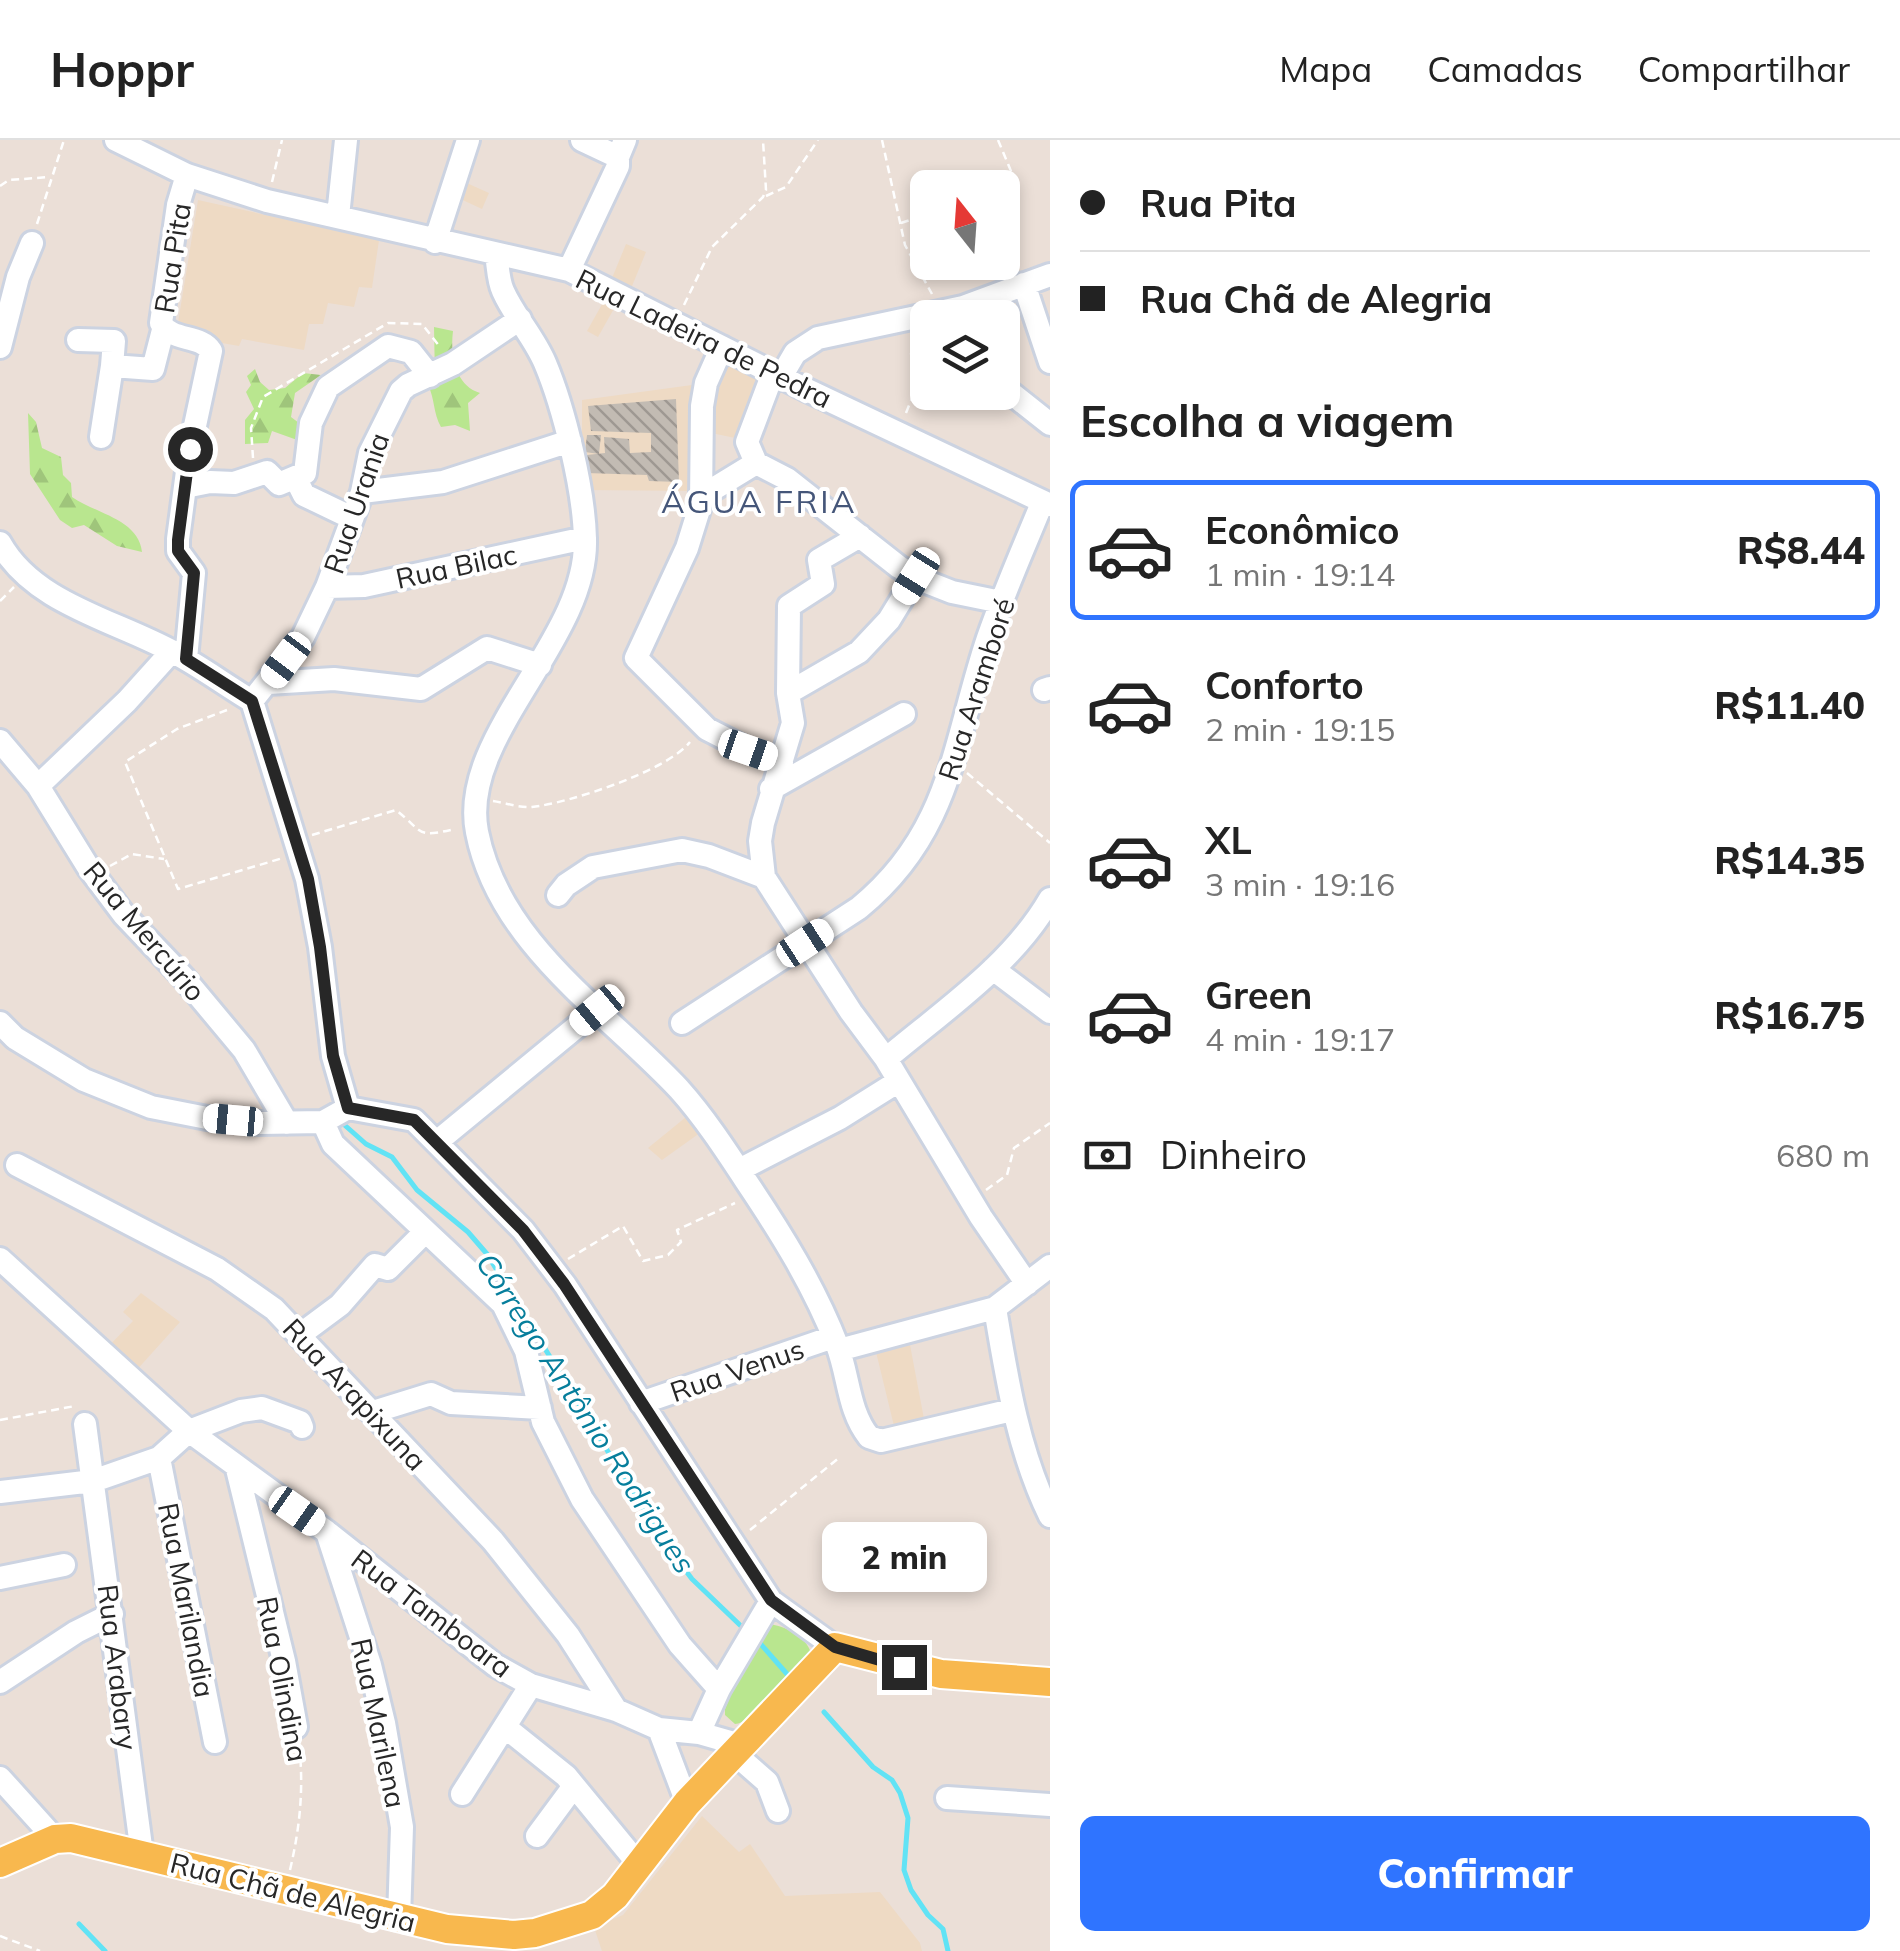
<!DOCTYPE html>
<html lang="pt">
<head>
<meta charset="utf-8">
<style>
  :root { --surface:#fff; --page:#f6f6f6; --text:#222; --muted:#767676; --line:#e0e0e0; --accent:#2f74ff }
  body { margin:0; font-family:Mulish,sans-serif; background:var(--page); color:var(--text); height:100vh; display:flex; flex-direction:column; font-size:38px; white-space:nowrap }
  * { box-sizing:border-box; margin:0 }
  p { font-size:32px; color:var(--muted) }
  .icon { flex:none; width:55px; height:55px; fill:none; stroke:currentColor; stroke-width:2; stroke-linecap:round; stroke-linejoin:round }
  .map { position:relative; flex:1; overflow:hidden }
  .panel { display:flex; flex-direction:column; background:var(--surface); width:850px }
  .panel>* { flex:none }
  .hud { display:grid; align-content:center; height:220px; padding:0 30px; background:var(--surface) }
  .needle { width:65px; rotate:343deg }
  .fabs { position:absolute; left:910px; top:30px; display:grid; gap:20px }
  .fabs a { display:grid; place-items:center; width:110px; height:110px; border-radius:15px; background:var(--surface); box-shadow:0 5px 15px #0003; font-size:50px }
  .end { position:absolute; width:45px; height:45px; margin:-22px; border:12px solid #272727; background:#fff; box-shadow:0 0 0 5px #fff }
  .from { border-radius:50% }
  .bubble { position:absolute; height:70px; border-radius:15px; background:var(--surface); box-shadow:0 5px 15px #0003; font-size:32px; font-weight:800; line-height:70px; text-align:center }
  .car { position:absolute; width:30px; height:60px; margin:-30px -15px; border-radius:12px; box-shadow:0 0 8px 2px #0007; background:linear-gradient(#fff 24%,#345 0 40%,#fff 0 76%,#345 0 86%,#fff 0) }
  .hud b { display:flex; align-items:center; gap:35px; height:95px; font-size:38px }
  .hud b+b { border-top:2px solid var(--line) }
  .hud i { width:25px; height:25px; background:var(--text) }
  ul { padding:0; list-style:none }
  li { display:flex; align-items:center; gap:30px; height:140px; margin:0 20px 15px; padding:0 10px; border:5px solid transparent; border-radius:15px }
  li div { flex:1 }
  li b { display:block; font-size:38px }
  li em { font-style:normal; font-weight:800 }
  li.current { border-color:var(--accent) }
  li>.icon { width:90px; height:90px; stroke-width:1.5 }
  h2 { padding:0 30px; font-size:45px; line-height:120px }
  .pay { display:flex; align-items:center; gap:25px; height:110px; padding:0 30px; font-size:38px }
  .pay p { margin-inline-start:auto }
  .button { display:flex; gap:20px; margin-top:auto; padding:20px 30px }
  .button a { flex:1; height:115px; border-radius:15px; background:var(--accent); color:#fff; font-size:40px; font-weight:800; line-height:115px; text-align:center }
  header { display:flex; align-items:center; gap:60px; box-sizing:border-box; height:140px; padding:0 50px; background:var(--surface); border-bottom:2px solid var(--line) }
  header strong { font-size:48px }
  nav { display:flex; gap:55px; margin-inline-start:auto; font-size:35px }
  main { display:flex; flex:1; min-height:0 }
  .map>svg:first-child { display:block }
</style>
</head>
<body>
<header>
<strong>Hoppr</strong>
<nav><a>Mapa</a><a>Camadas</a><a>Compartilhar</a></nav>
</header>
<main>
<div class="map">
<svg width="1050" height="1811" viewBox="0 0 1050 1811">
  <defs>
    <pattern id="forest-firs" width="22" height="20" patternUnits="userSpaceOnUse" patternTransform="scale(2.5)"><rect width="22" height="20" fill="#b9e68f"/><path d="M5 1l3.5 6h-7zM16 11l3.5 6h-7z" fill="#9fc57b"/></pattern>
    <pattern id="building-back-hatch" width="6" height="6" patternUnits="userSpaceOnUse" patternTransform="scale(2.5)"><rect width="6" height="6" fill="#c2bbb3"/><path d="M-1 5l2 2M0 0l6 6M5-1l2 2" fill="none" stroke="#9e9892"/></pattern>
  </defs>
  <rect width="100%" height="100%" fill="#ebdfd7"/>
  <path fill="#eedac4" d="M460,40l29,13 -7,16 -28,-13z
    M198,60l181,40 -7,48 -13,-1 -5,20 -26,-4 -5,21h-14l-5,26 -62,-11 -3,7 -63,-11z
    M626,104l20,8 -16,39 -20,-8z
    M605,159l11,6 -18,32 -11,-6z
    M712,218l47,23 -19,58 -43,-9 1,61 -116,-1v-90l110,-15z
    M691,973l13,17 -42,30 -14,-12z
    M141,1153l39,29 -46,51 -28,-24 27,-28 -10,-9z
    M910,1205l15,79 -30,6 -19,-78z
    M702,1676l37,36 11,-8 35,52 95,-4 40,51 2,8h-320l-8,-24 29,-12z"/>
  <path fill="#b9e68f" d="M768,1484c16,1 39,13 43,29 -15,18 -54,68 -76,71l-10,-9v-6l20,-51z"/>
  <path fill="url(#forest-firs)" d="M434,187l19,4c-3,23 2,55 27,62l-12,10 2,28 -15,-6 -14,2c-8,-14 -6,-28 -13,-42l7,-5z
    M255,229l5,13 9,8 16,-2 18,-15 18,2 -26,18 -4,24 12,9 -3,15 -28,-10 -4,12 -23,1v-24l9,-11 -8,-17 5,-7 -4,-9z
    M28,273l8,9 6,26 19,9 2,18 8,8 1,14c22,16 67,22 70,55l-25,-6 -33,-21 -12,3 -12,-8 -30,-46z"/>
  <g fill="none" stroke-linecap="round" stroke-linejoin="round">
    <path stroke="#61e3f5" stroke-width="5" d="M340,981l26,23 26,13 25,33 51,42 19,22 172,281 33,44 50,48
      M759,1502l28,32
      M824,1572l49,55 19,13 8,13 8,25 -4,52 7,20 17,25 15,14 5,22
      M79,1784l26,27"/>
  </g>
  <path fill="url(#building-back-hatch)" d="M676,259l3,83 -30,-1 -2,-6 -61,-2 1,-18 18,-2 -1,-16 25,2 1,14 21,-1v-19l-60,-2 -3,-25z
    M587,295h14l-2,19 -14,-2z"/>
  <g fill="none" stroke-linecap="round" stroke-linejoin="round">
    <defs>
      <path id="minor" d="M116,0l71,35 80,26 302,69 236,119 245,116
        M582,0l36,17
        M338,76l8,-76
        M435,102l33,-102
        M496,114c2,12 2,26 7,37 11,25 31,46 42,72 19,45 39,127 40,176 3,101 -127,197 -108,293 22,112 129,179 202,257 25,28 46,60 67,92 35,52 68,105 91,164 12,31 11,66 32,92l12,4 131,-31
        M569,130l49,-104v-9l7,-17
        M1024,144l26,78
        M78,200l36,1 -2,25 41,3 10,-39
        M0,207l18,-70 14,-34
        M722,207l-16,36 -4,23 -1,97 -14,45 -51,110 71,71 41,21 34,12
        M781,237l14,-24 23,-15 145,-31 87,-32
        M1002,246l48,38
        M101,297l11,-71
        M756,323l31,16 112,88 25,14 28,11 49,10
        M295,337l9,18 48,23
        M185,347l25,-5 24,1 33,-11 12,12 26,-11 6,-50 17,-36 60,-41 23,6 19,24
        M362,352l81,-10 127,-41
        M702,356l54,-33 -9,-21 26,-69
        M860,396l-41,24 4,24 -34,22 -1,87 5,30 -30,100 -3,18 4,36 87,135 35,47 95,158 46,67
        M0,403c34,61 115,77 173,109 27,14 52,33 79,49l55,178 13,68 13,109 15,52
        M327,447l37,-1 221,-48
        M186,519l8,-86 -16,-22v-12l12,-90 21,-98c-11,-17 -40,-9 -50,-28l17,-118 9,-30
        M268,543l66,-4 87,10 66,-41 53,17
        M1044,550l6,-2
        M788,553l71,-41 30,-32 27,-44
        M252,561l51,-64 24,-50 35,-95 8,-39 31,-62 7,-6 45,-21 67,-45
        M0,601l38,45 50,81 36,48 60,63 60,72 43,73
        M38,646l89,-85 45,-50
        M771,649l133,-75
        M558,755l8,-10 27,-18 89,-17 27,6 55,21
        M993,829l57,43
        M0,883l15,15 69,42 67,27 56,11 52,5 64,-1 25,-14 66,12 109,110 42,55 206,316 64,46
        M682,883l177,-115c93,-76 94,-166 129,-270 16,-46 36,-91 54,-135
        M886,919c57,-48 126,-94 164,-160
        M323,982l10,22 170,160 23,47 17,71 39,77 98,146 39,44
        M438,1001l159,-131
        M17,1025l200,104 57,40 219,232 75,94 48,75
        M739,1030l101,-52 59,-37
        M0,1119l189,172 138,101 168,133 36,20 85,25 43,19 40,4 42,12
        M995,1168c12,72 23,142 55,208
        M301,1194l39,-29 35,-40 13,4 37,-37
        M839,1210l156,-42 55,-42
        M641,1263l192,-66
        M373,1272l58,-18 20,9 89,5
        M85,1284l57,430
        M159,1318l56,284
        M237,1329l47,192 12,66
        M0,1352l93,-11 66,-23 30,-27 52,-20 21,-3 38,14 2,5
        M327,1392l43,133 14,58 18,104 -3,92
        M0,1438l64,-13
        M0,1542l76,-50 36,-18
        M505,1587l61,49 74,90
        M659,1589l28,74
        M699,1593l20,-44 52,-88
        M734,1613l33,29 11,29
        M0,1638l55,61
        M462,1654l69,-109
        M947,1658l103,7
        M537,1696l37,-50"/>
      <path id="major" d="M0,1723l55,-24 16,-1 376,91 67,6 21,-2 57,-18 23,-19 72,-93 148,-156 106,27 109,8"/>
    </defs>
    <use href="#minor" stroke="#ccd3e1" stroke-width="28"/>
    <use href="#major" stroke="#fff" stroke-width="32"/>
    <path stroke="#fff" stroke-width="2.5" stroke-dasharray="8 5" stroke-linecap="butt" d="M882,0l23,105 27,49
      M998,0l18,43 -14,5
      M272,42l10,-42
      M0,46l9,-6 41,-3
      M766,56l20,-9 32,-47
      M901,83l27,-9
      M37,84l27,-84
      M684,165l28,-58 51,-50 3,-7 -3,-50
      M906,273l17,-42 -12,-17 3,-16
      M253,318l-2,-30 12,-31 125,-74 34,1 18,23
      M0,461l14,-14
      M227,570l-50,19 -52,33 53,127 105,-31
      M967,633l83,70
      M493,661c13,2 27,7 39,6 37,-4 135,-36 158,-65
      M312,695l84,-25c29,23 19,28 59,19
      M110,726l22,-12 32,5
      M986,1050l21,-15 7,-27 36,-25
      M568,1119l55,-33 20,35 25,-6 13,-13 -4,-12 58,-27
      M0,1280l75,-14
      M750,1390l90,-73
      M290,1730c10,-43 14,-82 9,-126
      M0,1796l40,15"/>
    <use href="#minor" stroke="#fff" stroke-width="22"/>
    <use href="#major" stroke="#f8b84e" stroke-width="28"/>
  </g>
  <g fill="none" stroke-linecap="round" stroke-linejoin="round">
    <path stroke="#272727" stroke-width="12" d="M190,309l-12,91v11l16,22 -8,86 66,42 56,178 12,68 13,109 15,52 66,12 109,110 41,54 207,316 64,47 69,20"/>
  </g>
  <g text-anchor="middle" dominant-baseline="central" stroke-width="8" stroke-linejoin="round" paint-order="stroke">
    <g font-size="28" fill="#272727" stroke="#fff">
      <text transform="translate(172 118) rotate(-81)">Rua Pita</text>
      <text transform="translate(704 198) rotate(26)">Rua Ladeira de Pedra</text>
      <text transform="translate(356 363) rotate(-71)">Rua Urania</text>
      <text transform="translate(456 426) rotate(-12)">Rua Bilac</text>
      <text transform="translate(976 549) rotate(-72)">Rua Aramboré</text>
      <text transform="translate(145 791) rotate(50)">Rua Mercúrio</text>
      <text transform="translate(737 1230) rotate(-19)">Rua Venus</text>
      <text transform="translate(355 1254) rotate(47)">Rua Arapixuna</text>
      <text transform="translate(187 1460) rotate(79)">Rua Marilandia</text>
      <text transform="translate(432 1473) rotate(37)">Rua Tamboara</text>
      <text transform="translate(118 1527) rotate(83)">Rua Arabary</text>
      <text transform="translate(283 1539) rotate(79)">Rua Olindina</text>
      <text transform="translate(379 1583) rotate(78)">Rua Marilena</text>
      <text transform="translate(293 1752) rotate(14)">Rua Chã de Alegria</text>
    </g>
    <g font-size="30" font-style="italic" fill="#067e9c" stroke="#fff">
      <text transform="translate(586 1273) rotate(57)">Córrego Antônio Rodrigues</text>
    </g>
    <g font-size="32" letter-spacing="2.5" fill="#455679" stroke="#fff">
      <text x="759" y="361">ÁGUA FRIA</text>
    </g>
  </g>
</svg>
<div class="fabs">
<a><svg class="needle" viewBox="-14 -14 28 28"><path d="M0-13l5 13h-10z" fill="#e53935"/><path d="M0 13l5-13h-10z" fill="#767676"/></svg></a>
<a><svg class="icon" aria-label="layers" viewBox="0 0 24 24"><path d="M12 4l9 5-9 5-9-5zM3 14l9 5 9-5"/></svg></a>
</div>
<i class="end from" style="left:190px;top:309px"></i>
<i class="end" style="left:904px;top:1527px"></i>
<div class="bubble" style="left:822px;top:1382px;width:165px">2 min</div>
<i class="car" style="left:916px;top:436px;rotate:212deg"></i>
<i class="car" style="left:286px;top:520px;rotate:217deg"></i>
<i class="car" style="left:748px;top:610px;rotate:109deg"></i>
<i class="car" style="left:805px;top:803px;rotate:57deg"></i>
<i class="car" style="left:597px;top:870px;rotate:230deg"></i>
<i class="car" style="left:233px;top:980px;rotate:275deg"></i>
<i class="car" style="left:297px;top:1371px;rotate:125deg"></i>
</div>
<section class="panel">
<div class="hud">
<b><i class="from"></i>Rua Pita</b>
<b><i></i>Rua Chã de Alegria</b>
</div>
<h2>Escolha a viagem</h2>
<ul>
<li class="current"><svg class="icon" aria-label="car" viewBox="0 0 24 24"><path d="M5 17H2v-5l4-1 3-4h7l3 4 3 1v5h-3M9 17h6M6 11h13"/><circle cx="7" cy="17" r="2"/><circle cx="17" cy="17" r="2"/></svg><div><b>Econômico</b><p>1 min · 19:14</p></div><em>R$8.44</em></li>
<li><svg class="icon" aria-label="car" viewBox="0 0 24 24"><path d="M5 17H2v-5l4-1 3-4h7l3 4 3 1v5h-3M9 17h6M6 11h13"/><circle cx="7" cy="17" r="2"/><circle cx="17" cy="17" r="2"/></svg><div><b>Conforto</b><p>2 min · 19:15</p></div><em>R$11.40</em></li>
<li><svg class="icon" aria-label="car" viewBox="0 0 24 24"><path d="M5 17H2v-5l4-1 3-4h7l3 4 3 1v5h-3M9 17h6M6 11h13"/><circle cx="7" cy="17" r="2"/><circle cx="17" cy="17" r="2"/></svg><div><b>XL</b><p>3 min · 19:16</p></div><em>R$14.35</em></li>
<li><svg class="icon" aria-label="car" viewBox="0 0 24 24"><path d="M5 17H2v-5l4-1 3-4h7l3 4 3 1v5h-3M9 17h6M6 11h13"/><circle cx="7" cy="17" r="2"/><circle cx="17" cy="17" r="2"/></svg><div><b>Green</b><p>4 min · 19:17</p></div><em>R$16.75</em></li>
</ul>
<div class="pay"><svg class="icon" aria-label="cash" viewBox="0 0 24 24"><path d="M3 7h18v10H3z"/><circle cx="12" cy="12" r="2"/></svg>Dinheiro<p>680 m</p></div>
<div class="button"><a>Confirmar</a></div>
</section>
</main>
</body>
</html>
